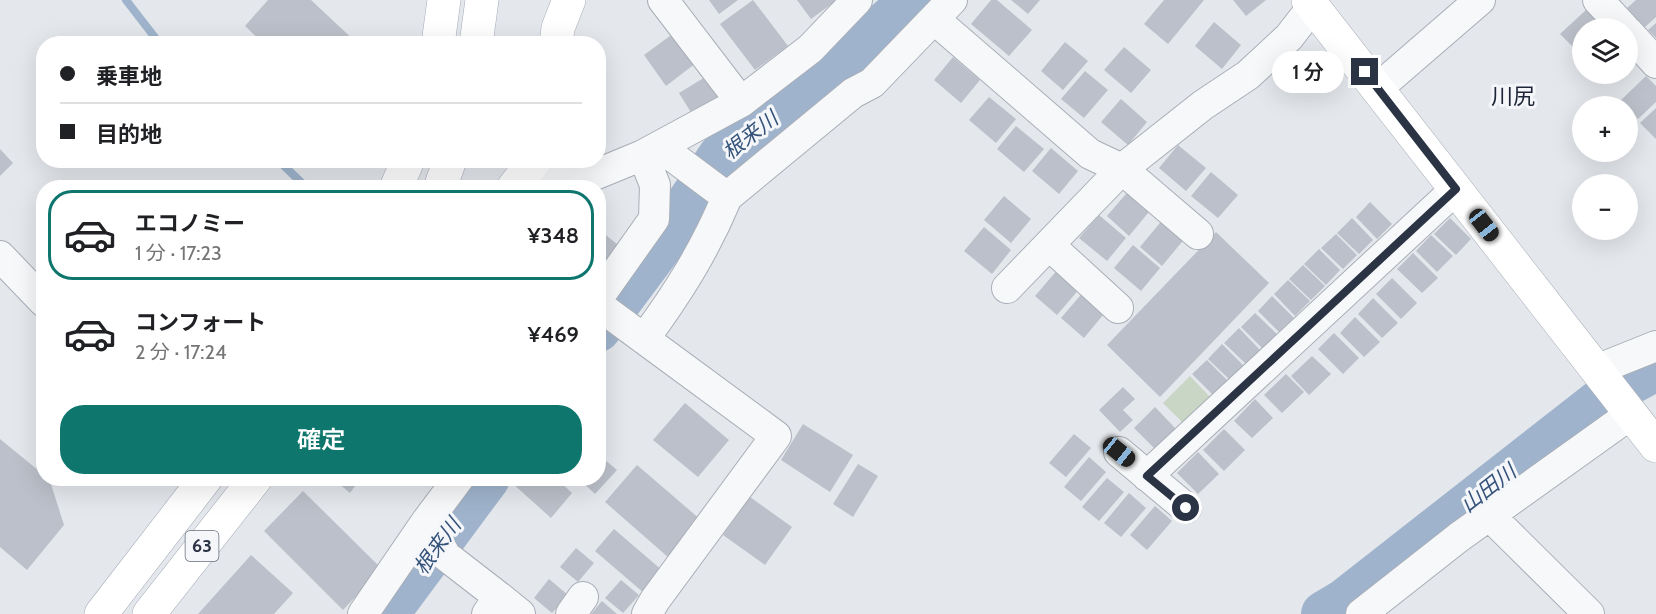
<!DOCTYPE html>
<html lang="ja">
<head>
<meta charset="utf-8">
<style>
  :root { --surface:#fff; --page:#f2f2f2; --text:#202124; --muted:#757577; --line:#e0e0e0; --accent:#0f766e }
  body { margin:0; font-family:Cabin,"Noto Sans JP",sans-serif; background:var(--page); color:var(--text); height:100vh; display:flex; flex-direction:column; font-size:22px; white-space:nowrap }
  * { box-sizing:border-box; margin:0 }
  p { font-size:20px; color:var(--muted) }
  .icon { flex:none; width:33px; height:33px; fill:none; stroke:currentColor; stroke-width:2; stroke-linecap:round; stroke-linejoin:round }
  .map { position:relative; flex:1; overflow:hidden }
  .details { position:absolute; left:36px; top:180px; width:570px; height:306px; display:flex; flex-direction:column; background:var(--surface); border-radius:24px; box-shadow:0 6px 24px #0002 }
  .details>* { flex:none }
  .hud { position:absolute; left:36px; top:36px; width:570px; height:132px; border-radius:24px; box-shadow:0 6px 24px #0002; display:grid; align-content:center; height:132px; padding:0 24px; background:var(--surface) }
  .fabs { position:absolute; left:1572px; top:18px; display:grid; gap:12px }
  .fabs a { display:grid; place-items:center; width:66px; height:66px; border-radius:50%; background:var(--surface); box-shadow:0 6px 24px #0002; font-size:30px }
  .end { position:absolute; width:27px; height:27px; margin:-14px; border:8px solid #2b3445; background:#fff; box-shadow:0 0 0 3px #fff }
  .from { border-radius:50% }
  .bubble { position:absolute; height:42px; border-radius:21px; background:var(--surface); box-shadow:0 6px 24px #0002; font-size:20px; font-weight:600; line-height:42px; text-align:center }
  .car { position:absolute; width:18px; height:36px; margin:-18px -9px; border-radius:8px; box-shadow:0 0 4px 2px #0007; background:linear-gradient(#222 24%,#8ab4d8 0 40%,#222 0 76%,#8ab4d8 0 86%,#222 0) }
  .hud b { display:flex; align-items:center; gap:21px; height:57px; font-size:22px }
  .hud b+b { border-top:2px solid var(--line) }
  .hud i { width:15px; height:15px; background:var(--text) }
  ul { padding:10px 0 0; list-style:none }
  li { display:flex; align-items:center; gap:18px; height:90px; margin:0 12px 9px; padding:0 12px; border:3px solid transparent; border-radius:24px }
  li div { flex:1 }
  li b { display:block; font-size:22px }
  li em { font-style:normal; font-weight:600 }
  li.current { border-color:var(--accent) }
  li>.icon { width:54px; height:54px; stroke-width:1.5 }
  .button { display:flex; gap:12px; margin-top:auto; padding:12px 24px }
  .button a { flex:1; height:69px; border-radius:24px; background:var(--accent); color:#fff; font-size:24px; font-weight:600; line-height:69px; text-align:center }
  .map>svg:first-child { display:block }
</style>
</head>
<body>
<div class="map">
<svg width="1656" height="614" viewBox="0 0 1656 614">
  <rect width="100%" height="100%" fill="#e4e7ec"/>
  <path fill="#c9d6c5" d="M1190,376l22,23 -27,26 -22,-22z"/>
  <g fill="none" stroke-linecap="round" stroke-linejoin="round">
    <path stroke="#9fb4cc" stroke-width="8" d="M126,0l34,44
      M278,160l29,28"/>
    <path stroke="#9fb4cc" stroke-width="46" d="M598,329l62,-83 61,-90 114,-87 78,-69
      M386,614l101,-136
      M1324,614l20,-12 271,-212 41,-22"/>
  </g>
  <path fill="#bbc0ca" d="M268,0h43l47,44h-94l-19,-18z
    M709,0h29l-19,14z
    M753,0l35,46 -33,24 -35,-46z
    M797,0h40l-26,19z
    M991,0h6l35,30 -23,26 -38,-32z
    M1011,0h29l-12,14z
    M1164,0h40l-36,44 -24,-20z
    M1233,0h33l-20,16z
    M1636,0h20v17l-11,10 -18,-19z
    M1586,10l18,18h-22v20l-4,4 -18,-18z
    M1214,22l27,23 -19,24 -27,-23z
    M1656,23v15l-8,-8z
    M674,33l22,30 -30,23 -22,-31z
    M1065,42l23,19 -25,29 -22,-19z
    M1124,47l27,23 -20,23 -27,-23z
    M953,57l27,23 -19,23 -27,-23z
    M1085,71l23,19 -24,28 -23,-19z
    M707,76l13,21 -28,17 -13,-21z
    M1646,76l10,10v16l-18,17 -17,-19z
    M989,97l27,22 -20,24 -27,-23z
    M1121,99l26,23 -19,23 -27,-23z
    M1656,108v31l-16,-16z
    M1016,126l28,23 -20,23 -27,-23z
    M1178,145l28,23 -20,23 -27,-23z
    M1051,148l27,23 -19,23 -27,-23z
    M0,149l13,14 -13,13z
    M1211,172l27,23 -20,23 -27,-22z
    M1131,188l22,19 -24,29 -22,-20z
    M1004,196l27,23 -20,24 -27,-23z
    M1370,202l22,22 -15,15 -21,-22z
    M1099,215l27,23 -19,23 -28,-23z
    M1164,218l22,19 -24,29 -22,-19z
    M1352,218l21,22 -14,14 -22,-21z
    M1450,218l21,21 -15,16 -22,-21z
    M984,227l27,23 -19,24 -28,-23z
    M598,229l24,19 -24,24z
    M1216,232l53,51 -109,114 -53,-52z
    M1336,234l21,21 -14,14 -22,-21z
    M1431,235l22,21 -16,16 -21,-21z
    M1133,245l27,23 -19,23 -27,-23z
    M1319,249l21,21 -14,15 -22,-21z
    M1413,253l25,25 -16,15 -25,-24z
    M1303,265l22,21 -14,14 -22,-21z
    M1059,268l22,19 -24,28 -22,-19z
    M1392,278l25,25 -16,16 -25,-25z
    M1288,280l22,21 -15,15 -21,-22z
    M1085,290l23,19 -24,29 -23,-20z
    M1272,296l22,22 -15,14 -21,-21z
    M1373,298l25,25 -16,15 -24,-24z
    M1255,313l22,21 -15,14 -21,-21z
    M1355,317l25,25 -16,15 -24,-24z
    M1239,328l21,22 -14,14 -22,-21z
    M1334,333l25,25 -16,16 -25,-25z
    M1222,344l22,22 -14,14 -22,-21z
    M1312,356l19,18 -22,21 -18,-19z
    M1207,360l21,21 -14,15 -22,-22z
    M1286,374l18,18 -22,21 -18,-18z
    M1123,387l12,12 -12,11 10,10 -13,12 -21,-22z
    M1255,399l18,19 -21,20 -18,-17z
    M685,403l44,37 -31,37 -45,-37z
    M1155,407l21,22 -21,20 -21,-21z
    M803,424l50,31 -23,37 -49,-32z
    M1224,429l21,21 -21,21 -21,-21z
    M1074,434l17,14 -25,29 -17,-14z
    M0,439l44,36v3l6,3 14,44 -37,45 -27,-23z
    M1198,452l21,22 -21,20 -21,-21z
    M598,454l19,16 -22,24 -17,-16h20z
    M1089,457l17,15 -25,29 -17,-14z
    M858,464l20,12 -25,41 -20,-13z
    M637,465l64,55 -32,38 -64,-56z
    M332,478h29l-11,15z
    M516,478h40l16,15 -21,25 -39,-35z
    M1107,478l17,14 -25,29 -17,-14z
    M303,491l79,78 -39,41 -79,-79z
    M1129,493l17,15 -25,29 -17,-14z
    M750,497l42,30 -27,38 -42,-30z
    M1155,506l17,15 -25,29 -17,-15z
    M614,529l49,42 -19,22 -49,-42z
    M576,548l18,15 -16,19 -18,-15z
    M251,555l42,38 -19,21h-76z
    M549,579l19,16 -16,18 -18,-15z
    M621,580l18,15 -16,18 -18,-15z
    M602,601l15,13h-26z"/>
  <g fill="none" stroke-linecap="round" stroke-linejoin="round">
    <defs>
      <path id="street" d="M663,0l78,102
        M1598,0l26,28
        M934,19l156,135 32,15 81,-64 45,-30 41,-38 24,-31
        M1628,32l28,31
        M1378,88l102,-88
        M660,147l67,50 126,-104 19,-10 80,-83
        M534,163l46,18 63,-26 98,-53 69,-53 47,-49
        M1049,245l69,63
        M0,256l44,46
        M1007,288l115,-119 76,65
        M598,298l56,-79 1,-34 -12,-30
        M598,305l178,131 -121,164 -8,14
        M644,339c34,-46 61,-89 83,-142
        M1596,370l60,-24
        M1119,452l67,56
        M1147,476l309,-287
        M1489,515l100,99
        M426,522l20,34 53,41
        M363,614l63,-92 33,-44
        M487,614l12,-17 21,17
        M571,614l12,-17
        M1361,614l98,-77 172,-123"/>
      <path id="secondary" d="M1308,0l348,446
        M556,44l2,-16 11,-28
        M513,188l22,-28"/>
      <path id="primary" d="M438,44l6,-44
        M476,44l6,-44
        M396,188l12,-28
        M440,188l10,-28
        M101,614l105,-136
        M149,614l107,-136"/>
    </defs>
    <use href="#street" stroke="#a9aeb7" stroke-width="32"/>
    <use href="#secondary" stroke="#a9aeb7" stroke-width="34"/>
    <use href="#primary" stroke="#a3abb8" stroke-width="34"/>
    <use href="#street" stroke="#f7f8fa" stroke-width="30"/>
    <use href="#secondary" stroke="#fff" stroke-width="33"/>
    <use href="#primary" stroke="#fff" stroke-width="33"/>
  </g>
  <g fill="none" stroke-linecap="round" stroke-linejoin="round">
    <path stroke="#2b3445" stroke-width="8" d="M1186,508l-39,-32 309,-287 -91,-117"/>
  </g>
  <g text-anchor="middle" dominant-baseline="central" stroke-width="6" stroke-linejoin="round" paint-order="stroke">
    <rect fill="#f4f6f9" stroke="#676e7b" stroke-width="1.5" x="185.5" y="531" width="33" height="30" rx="4.5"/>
    <g font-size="18" font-weight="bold" fill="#2b3445">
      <text x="202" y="546">63</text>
    </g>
    <g font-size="21" font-style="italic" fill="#34527a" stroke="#f4f6f9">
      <text transform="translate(750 135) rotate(-38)">根来川</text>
      <text transform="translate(1488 488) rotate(-38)">山田川</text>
      <text transform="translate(437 546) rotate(-54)">根来川</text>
    </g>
    <g font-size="22" fill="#1d2536" stroke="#f4f6f9">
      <text x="1513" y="96">川尻</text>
    </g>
  </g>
</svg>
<div class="fabs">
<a><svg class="icon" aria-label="layers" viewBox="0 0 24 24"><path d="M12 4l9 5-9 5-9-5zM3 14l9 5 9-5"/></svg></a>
<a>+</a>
<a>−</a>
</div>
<i class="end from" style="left:1186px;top:508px"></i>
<i class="end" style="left:1365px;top:72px"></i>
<div class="bubble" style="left:1272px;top:51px;width:72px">1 分</div>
<i class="car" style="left:1484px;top:225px;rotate:142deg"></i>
<i class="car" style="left:1119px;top:452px;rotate:129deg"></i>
<div class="hud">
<b><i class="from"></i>乗車地</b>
<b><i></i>目的地</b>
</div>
<section class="details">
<ul>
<li class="current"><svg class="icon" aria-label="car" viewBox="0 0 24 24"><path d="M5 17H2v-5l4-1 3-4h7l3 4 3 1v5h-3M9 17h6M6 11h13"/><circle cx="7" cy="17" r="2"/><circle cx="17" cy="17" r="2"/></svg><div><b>エコノミー</b><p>1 分 · 17:23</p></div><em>¥348</em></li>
<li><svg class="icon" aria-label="car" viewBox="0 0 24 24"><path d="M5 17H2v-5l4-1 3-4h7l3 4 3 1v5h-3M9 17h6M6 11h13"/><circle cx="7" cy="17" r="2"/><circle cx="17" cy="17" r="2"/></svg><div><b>コンフォート</b><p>2 分 · 17:24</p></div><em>¥469</em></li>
</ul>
<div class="button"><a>確定</a></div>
</section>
</div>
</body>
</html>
